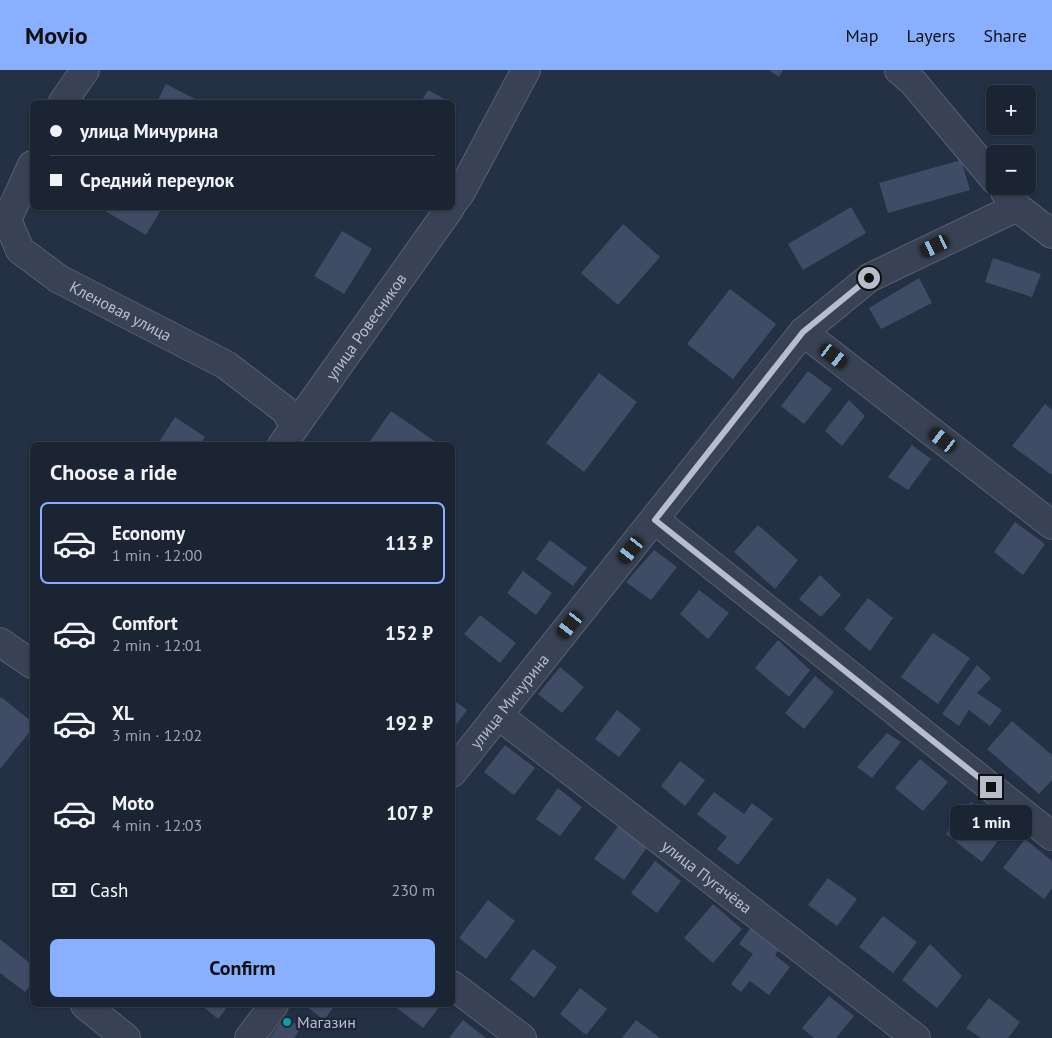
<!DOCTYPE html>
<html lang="en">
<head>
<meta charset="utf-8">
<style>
  :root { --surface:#1b2433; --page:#28303f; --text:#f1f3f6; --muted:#a0a4ac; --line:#39414e; --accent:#89afff }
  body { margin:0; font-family:"PT Sans",sans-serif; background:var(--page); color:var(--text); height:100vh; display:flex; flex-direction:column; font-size:19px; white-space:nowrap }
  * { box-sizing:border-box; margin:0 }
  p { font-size:16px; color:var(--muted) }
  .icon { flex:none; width:28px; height:28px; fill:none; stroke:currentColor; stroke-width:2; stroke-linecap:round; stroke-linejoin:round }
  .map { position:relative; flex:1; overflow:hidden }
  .details { position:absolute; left:30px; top:372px; width:425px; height:565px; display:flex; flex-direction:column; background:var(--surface); border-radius:8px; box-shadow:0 1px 4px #0004,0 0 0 1px var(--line) }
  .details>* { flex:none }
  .banner { position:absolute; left:30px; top:30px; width:425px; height:110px; border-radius:8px; box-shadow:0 1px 4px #0004,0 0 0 1px var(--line); display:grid; align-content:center; height:110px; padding:0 20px; background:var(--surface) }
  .tools { position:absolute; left:986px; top:15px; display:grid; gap:10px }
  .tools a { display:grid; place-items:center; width:50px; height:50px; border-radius:8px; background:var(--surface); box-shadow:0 1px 4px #0004,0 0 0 1px var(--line); font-size:25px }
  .end { position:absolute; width:22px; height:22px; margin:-11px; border:6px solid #b6bdcd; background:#111; box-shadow:0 0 0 2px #111 }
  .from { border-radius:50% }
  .bubble { position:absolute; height:35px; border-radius:8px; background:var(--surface); box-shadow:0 1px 4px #0004,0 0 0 1px var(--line); font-size:16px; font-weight:600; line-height:35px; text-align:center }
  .car { position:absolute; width:15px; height:30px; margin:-15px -8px; border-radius:6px; box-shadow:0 0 4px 1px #0007; background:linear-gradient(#222 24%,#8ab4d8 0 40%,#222 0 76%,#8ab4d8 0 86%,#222 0) }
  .banner b { display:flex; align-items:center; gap:18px; height:48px; font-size:19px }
  .banner b+b { border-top:1px solid var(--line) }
  .banner i { width:12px; height:12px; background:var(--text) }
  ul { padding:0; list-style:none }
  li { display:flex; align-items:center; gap:15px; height:82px; margin:0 10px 8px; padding:0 10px; border:2px solid transparent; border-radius:8px }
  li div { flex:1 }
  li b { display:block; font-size:19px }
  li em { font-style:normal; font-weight:600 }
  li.current { border-color:var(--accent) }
  li>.icon { width:45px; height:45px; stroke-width:1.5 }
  h2 { padding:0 20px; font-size:22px; line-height:60px }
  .pay { display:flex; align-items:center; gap:12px; height:55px; padding:0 20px; font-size:19px }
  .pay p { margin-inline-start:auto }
  .cta { display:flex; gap:10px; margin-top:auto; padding:10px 20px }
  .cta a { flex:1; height:58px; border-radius:8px; background:var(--accent); color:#111; font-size:20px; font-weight:600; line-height:58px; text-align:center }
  header { display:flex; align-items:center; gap:30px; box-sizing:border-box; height:70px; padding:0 25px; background:var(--accent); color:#111 }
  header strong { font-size:24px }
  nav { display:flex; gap:28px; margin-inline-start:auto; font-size:18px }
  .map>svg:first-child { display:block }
</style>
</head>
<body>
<header>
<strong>Movio</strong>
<nav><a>Map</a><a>Layers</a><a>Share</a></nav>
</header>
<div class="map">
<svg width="1052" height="968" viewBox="0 0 1052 968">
  <rect width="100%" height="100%" fill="#243044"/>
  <path fill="#404c65" d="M769,0h14l-4,7z
    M166,14l35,18h-44z
    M428,20l22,12h-29z
    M961,90l9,30 -82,23 -9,-30z
    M851,137l15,26 -63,37 -15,-26z
    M100,138h62l-16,27z
    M623,154l37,33 -42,48 -37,-32z
    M342,161l30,18 -28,45 -30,-18z
    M993,188l48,16 -9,23 -47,-15z
    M919,208l13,25 -51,26 -12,-21z
    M730,219l46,35 -43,55 -46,-35z
    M808,301l24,18 -28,35 -23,-18z
    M599,303l38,29 -53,70 -38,-29z
    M849,330l16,16 -23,30 -17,-15z
    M1045,334l7,6v65l-40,-29z
    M391,341l49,34h-70l-2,-1z
    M175,347l30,20 -5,8h-43z
    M912,375l19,14 -23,31 -20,-13z
    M1015,452l30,22 -22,31 -29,-23z
    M758,455l40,35 -23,29 -41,-37z
    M550,470l37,28 -14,18 -37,-27z
    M654,480l23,17 -26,33 -25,-18z
    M523,501l29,22 -16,22 -29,-22z
    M820,505l21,20 -20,22 -22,-18z
    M699,520l30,23 -21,26 -28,-25z
    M868,528l25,20 -23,33 -26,-22z
    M480,545l36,28 -16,20 -36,-29z
    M933,563l37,25 -32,46 -37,-27z
    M778,570l32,30 -21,27 -34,-29z
    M977,595l14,13 -14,15 25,17 -12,16 -21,-16 -10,16 -17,-12z
    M560,597l24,20 -22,26 -24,-19z
    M815,606l19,16 -30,37 -19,-16z
    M1,627l31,25v7l-32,40v-70z
    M452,629l15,11 -15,20z
    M617,640l24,19 -22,28 -24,-18z
    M1012,651l40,34v25l-13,14 -52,-45z
    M887,663l14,9 -29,36 -15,-11z
    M505,675l30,23 -21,27 -30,-23z
    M920,689l28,23 -25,29 -28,-23z
    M680,691l25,19 -20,26 -24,-20z
    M558,718l24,19 -22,29 -24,-17z
    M714,722l30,22 8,-11 21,16 -35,46 -21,-16 10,-12 -30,-23z
    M971,732l35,28 -24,32 -36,-28z
    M619,755l29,21 -24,34 -30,-21z
    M1025,769l27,22v27l-8,11 -41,-31z
    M655,791l26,20 -24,32 -26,-20z
    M828,808l29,21 -20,27 -29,-21z
    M488,830l27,21 -29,38 -27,-21z
    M713,834l29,25 -29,34 -29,-25z
    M883,846l34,26 -24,31 -34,-26z
    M752,856l29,21 -6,8 15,12 -21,28 -19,-14 -9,11 -10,-8 22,-30 -14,-10z
    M0,869l32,26v18l-7,9 -25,-19z
    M930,874l32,32 -25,32 -35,-28z
    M533,879l24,18 -23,31 -24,-19z
    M580,918l27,21 -21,26 -26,-21z
    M829,926l25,20 -18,22h-22l-12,-10z
    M989,928l31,24 -12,16h-27l-15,-10z
    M201,935h28l-11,14z
    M305,935h30l-11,15z
    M393,935h48l-18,23z
    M285,946l16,12 -7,10h-25z
    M463,950l23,18h-37z
    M636,950l24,18h-38z"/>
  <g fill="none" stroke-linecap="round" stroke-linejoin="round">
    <defs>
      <g id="minor">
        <path d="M899,0l14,12 82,98"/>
        <path d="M63,32l22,-32"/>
        <path id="s1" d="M32,95l-25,55 13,30 39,29 167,86 60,46 8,16"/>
        <path d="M1005,122l12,15 35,27"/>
        <path d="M452,134l9,-12 65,-122"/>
        <path d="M803,262l249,193"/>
        <path id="s2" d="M282,375l168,-237"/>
        <path d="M655,450l397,316"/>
        <path d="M0,572l32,22"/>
        <path id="s3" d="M498,645l418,323"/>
        <path id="s4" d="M452,703l351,-441 66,-54 148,-71"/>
        <path d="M452,915l70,53"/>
        <path d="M85,935l41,33"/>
        <path d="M249,968l25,-33"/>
      </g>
    </defs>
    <use href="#minor" stroke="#576071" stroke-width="30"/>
    <use href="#minor" stroke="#394254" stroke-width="28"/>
  </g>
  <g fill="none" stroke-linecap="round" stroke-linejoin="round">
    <path stroke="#b6bdcd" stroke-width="6" d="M869,208l-66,54 -148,188 336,267"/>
  </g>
  <circle fill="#0f9aa8" stroke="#1d2739" stroke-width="2" cx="287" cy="952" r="5"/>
  <g text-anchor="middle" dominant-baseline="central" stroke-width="5" stroke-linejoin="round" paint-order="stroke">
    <g font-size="16" fill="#b6bdcd" stroke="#1d2739">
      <text stroke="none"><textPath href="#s1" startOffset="211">Кленовая улица</textPath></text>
      <text stroke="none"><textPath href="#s2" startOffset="145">улица Ровесников</textPath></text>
      <text stroke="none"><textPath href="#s4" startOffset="92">улица Мичурина</textPath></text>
      <text stroke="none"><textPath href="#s3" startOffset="264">улица Пугачёва</textPath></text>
    </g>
    <g font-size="16" fill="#b6bdcd" stroke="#1d2739" text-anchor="start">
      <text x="297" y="952">Магазин</text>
    </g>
  </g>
</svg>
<div class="tools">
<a>+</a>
<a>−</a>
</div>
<i class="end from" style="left:869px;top:208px"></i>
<i class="end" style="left:991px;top:717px"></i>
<div class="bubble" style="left:950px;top:735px;width:82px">1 min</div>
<i class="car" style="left:935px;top:176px;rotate:244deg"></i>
<i class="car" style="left:834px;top:286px;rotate:128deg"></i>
<i class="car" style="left:943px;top:370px;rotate:308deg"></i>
<i class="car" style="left:631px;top:480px;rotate:219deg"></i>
<i class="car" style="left:570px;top:555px;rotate:219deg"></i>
<div class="banner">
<b><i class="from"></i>улица Мичурина</b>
<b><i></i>Средний переулок</b>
</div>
<section class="details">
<h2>Choose a ride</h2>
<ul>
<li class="current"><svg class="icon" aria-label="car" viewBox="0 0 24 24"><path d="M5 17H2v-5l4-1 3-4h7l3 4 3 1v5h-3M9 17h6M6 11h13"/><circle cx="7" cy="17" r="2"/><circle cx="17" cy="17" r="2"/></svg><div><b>Economy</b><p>1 min · 12:00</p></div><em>113 ₽</em></li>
<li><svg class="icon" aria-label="car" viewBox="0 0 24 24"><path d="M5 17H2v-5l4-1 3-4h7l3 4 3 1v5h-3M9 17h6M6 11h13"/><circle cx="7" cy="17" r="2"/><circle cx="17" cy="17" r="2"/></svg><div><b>Comfort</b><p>2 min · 12:01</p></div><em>152 ₽</em></li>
<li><svg class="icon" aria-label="car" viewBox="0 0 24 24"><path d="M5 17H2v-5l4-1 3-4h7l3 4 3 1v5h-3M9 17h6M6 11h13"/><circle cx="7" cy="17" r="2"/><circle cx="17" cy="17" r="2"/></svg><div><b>XL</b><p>3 min · 12:02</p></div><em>192 ₽</em></li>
<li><svg class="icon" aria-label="car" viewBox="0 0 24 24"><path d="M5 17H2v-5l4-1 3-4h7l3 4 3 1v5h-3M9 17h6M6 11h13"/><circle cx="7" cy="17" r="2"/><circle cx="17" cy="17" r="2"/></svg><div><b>Moto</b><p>4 min · 12:03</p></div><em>107 ₽</em></li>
</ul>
<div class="pay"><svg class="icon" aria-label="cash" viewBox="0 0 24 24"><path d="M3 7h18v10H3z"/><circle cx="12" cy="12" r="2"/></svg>Cash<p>230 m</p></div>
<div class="cta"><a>Confirm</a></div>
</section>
</div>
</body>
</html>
